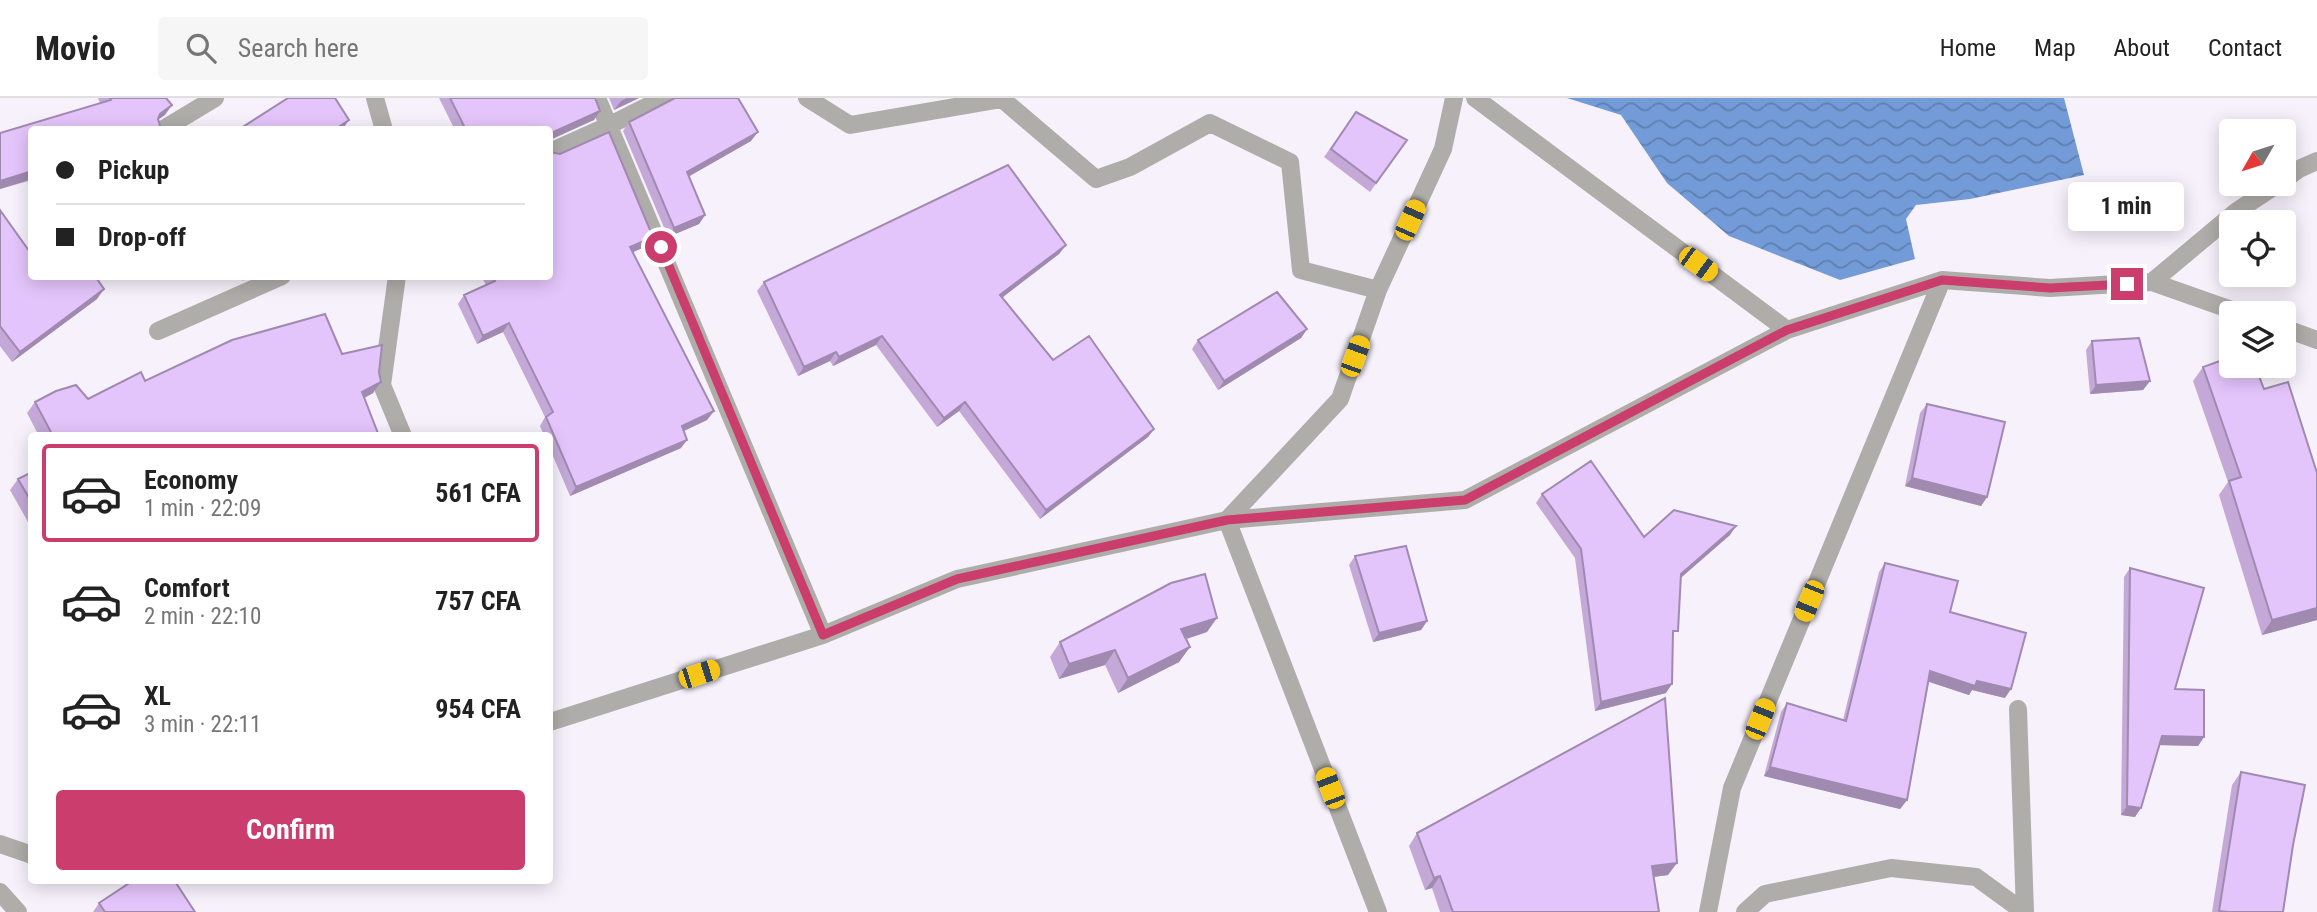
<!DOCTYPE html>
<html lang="en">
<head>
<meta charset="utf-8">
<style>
  :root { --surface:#fff; --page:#f6f6f6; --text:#222; --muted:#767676; --line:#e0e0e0; --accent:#ca3d6d }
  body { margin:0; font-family:"Roboto Condensed",sans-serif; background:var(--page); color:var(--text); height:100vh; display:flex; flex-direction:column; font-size:26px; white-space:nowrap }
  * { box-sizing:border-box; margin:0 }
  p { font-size:23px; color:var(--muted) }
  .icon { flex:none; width:38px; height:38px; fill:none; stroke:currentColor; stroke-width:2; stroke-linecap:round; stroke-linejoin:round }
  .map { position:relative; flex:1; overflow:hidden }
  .drawer { position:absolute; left:28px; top:334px; width:525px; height:452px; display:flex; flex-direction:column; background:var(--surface); border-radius:7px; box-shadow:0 4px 18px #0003 }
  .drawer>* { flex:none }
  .banner { position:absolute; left:28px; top:28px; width:525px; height:154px; border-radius:7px; box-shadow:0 4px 18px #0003; display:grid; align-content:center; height:154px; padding:0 28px; background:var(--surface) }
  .needle { width:46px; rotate:231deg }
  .tools { position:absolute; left:2219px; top:21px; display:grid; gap:14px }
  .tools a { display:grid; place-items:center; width:77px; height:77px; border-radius:7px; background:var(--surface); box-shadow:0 4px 18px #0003; font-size:35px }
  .end { position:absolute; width:32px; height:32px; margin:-16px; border:9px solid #ca3d6d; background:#fff; box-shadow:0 0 0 4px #fff }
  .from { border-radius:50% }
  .bubble { position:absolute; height:49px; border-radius:7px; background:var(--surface); box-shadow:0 4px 18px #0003; font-size:23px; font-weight:700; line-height:49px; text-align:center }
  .car { position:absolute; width:21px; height:42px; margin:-21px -10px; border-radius:9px; box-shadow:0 0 5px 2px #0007; background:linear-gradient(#f5c518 24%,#345 0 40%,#f5c518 0 76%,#345 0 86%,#f5c518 0) }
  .banner b { display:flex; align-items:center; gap:24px; height:66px; font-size:26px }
  .banner b+b { border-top:2px solid var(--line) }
  .banner i { width:18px; height:18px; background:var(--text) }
  ul { padding:12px 0 0; list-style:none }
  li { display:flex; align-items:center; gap:21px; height:98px; margin:0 14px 10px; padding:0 14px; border:4px solid transparent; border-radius:7px }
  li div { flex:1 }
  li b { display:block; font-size:26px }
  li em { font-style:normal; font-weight:700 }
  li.selected { border-color:var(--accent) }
  li>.icon { width:63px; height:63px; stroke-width:1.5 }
  .primary-button { display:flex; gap:14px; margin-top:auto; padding:14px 28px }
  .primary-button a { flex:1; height:80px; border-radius:7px; background:var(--accent); color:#fff; font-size:28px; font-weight:700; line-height:80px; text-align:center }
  header { display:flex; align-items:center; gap:42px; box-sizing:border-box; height:98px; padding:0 35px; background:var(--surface); border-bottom:2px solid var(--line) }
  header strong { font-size:33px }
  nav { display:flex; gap:38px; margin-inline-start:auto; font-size:24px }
  .search { width:490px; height:63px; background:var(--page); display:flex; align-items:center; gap:18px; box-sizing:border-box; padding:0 24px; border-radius:7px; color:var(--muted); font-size:26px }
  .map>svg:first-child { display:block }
</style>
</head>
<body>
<header>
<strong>Movio</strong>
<div class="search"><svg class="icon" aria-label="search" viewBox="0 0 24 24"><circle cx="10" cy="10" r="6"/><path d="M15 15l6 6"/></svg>Search here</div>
<nav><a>Home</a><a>Map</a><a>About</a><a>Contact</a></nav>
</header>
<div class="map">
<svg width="2317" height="814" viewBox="0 0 2317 814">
  <defs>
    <pattern id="water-waves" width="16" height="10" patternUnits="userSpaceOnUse" patternTransform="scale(1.75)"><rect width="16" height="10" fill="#739bd8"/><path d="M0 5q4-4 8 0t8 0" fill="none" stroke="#5f7fb0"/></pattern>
  </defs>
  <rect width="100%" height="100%" fill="#f7f1fb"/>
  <path fill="url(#water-waves)" d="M1567,0h497l20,77 -114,24 -54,6 -10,14 9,40 -75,21 -111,-44 -62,-53 -46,-68z"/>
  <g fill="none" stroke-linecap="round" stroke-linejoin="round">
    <path stroke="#afada9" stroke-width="18" d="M375,0l9,32
      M597,0l226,537
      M807,0l43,27 152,-26 94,80 34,-12 80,-44 80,39 11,108 77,20
      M1475,0l312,232
      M162,32l53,-32
      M550,54l60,-27 54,-27
      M2284,82l15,-11 18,-8
      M397,178l-15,109 21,51
      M2152,184l88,31
      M2284,230l33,12
      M158,233l124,-55
      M2018,611l7,203
      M550,624l273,-87 134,-56 270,-59 238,-20 322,-170 155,-50 108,8 102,-6 85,-71 41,-27
      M0,746l32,11
      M0,794l18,20
      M1378,814l-151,-392 113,-121 38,-109 65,-141 11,-51
      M1708,814l24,-124 210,-508
      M1745,814l20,-18 126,-26 85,9 48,35"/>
  </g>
  <path fill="#c4a9d8" d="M98,0h68l-1,17 -133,15v50l-32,9v-56l100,-30z
    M439,0h156l-1,22 -44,10h-95z
    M609,0h30l-25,12z
    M1356,14l51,28 -37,52 -46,-35z
    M629,24l122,19 -62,35 16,39 -6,9 -31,13 -45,-106z
    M0,112l32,66 65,23 -85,63 -12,-16z
    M1066,147l-7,9 -57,43 51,63 101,69 -6,8 -108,82 -81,-108 -22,16 -61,-82 -43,21 -3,-5 -32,15 -41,-85 7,-9z
    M647,148l-14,6 81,159 -7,9 -23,11 -3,17 -111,48 -20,-47v-13h-6l-4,-10 5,-9 -42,-85 -26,12 -19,-40 6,-9 22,-10 -5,-9h69z
    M239,178h9l-5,5z
    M1307,231l-6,9 -83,52 -26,-41 6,-9z
    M2092,243l58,40 -7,9 -53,4 -4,-44z
    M2203,269l61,22 53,84v147l-55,15 -43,-140 9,-13 -35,-101z
    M379,274l2,10 -8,11 -9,5 15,38h-340l-12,-23 8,-11 53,-3 57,-18z
    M1927,306l60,93 -6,9 -76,-20 15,-73z
    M32,374v57l-22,-39 8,-11z
    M1542,396l102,43 86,-2 -49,42 -15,116 -71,18 -20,-153 -39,-55z
    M1355,458l72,65 -6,9 -48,12 -24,-77z
    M1885,465l65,49 55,86 -33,-8 -3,5 -40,-13 -22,118 -7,9 -136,-33 17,-64 6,-9 56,17 36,-148z
    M2130,470l45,121 29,48 -6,9 -39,-1 -24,72 -14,-2 3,-238z
    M1207,534l-21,7 4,8 -11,15 -61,31 -13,-28 -46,14 -9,-22 10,-15z
    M2241,674l52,73 -10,67h-71l20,-127z
    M1417,735l251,42 -14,2 5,35h-219l-8,-24 -7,2 -16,-44z
    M99,805l96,9h-102z"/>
  <path fill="#a08ab0" d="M627,0h12l-25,12 7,-9z
    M172,7l-7,10 -13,9 8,-10z
    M600,13l-6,9 -44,20v-5l1,-2z
    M349,22l-7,10h-8z
    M758,34l-7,9 -70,40 6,-9z
    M32,73v8l-32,10v-8z
    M705,117l-6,9 -31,13 6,-9z
    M653,139l-6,9 -23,10 6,-9z
    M1066,147l-7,9 -65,50 6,-9z
    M104,191l-7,10 -85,63 8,-10z
    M509,225l-6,9 -26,12 6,-8z
    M1307,231l-6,9 -83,52 6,-9z
    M882,238l-6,9 -43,21 6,-9z
    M836,254l-6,9 -32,15 6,-9z
    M2150,283l-7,9 -53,4 6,-9z
    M381,284l-8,11 -19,11 8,-12z
    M965,304l-6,9 -22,16 7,-9z
    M714,313l-7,9 -32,15 7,-9z
    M1154,331l-6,8 -108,82 6,-9z
    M687,342l-6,8 -111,48 6,-9z
    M1912,380l75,19 -6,9 -76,-20z
    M1736,428l-6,9 -55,48 6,-9z
    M2317,510v12l-55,15 10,-15z
    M1217,520l-10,14 -36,12 10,-15z
    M1427,523l-6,9 -48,12 6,-9z
    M1190,549l-11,15 -61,31 10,-15z
    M1115,552l-10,15 -46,14 10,-15z
    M1930,573l47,10 34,8 -6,9 -33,-8 -3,5 -45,-15z
    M1672,586l-6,9 -71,18 6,-9z
    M2162,638l42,1 -6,9 -42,-1z
    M1770,669l137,33 -7,9 -136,-33z
    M2127,708l14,2 -6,9 -14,-2z
    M1677,765l-9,12 -24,3 8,-12z
    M1440,778l-8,12 -7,2 9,-12z"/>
  <path fill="#e4c5fb" stroke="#a08ab0" stroke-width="2" d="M110,0h56l6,7 -12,9 -2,5 2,7 5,4h-133v41l-32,10v-48l111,-33z
    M288,0h47l14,22 -15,10h-96z
    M450,0h145l5,13 -49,22 -1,2v-5h-84z
    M675,0h63l20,34 -71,40 18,43 -31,13 -45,-106z
    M1356,14l51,28 -31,43 -45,-34z
    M609,34l44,105 -23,10 84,164 -32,15 5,14 -111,47 -30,-70 7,-5 -44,-89 -26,13 -19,-41 31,-14 -3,-5h58v-124l10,2z
    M1008,67l58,80 -66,50 53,65 36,-24 65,93 -108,81 -81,-108 -21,16 -62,-82 -43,21 -3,-5 -32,15 -40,-85z
    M0,112l32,45v21h63l9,13 -84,63 -20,-26z
    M1277,194l30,37 -83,52 -26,-41z
    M325,216l17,40 40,-9 -3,27 2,10 -19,10 17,44h-326l-18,-34 21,-11 20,-6 12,14 53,-27 4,9 87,-41z
    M2139,240l11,43 -54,4 -4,-44z
    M2231,259v9h24l9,23 24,-7 29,91v135l-45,12 -43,-139 12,-4 -38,-110z
    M1927,306l78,18 -18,75 -75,-19z
    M1591,363l53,76 30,-27 62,16 -55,48 -3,57h-5l-1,53 -71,18 -20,-153 -39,-55z
    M32,374v31l-14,-24z
    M1406,448l21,75 -48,12 -24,-77z
    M1885,465l73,18 -8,31 76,21 -15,56 -34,-8 -2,5 -45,-15 -23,129 -137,-33 17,-64 59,18z
    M2130,470l74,20 -29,101 29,1v47l-42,-1 -21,72 -14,-2z
    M1205,476l12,44 -36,11 9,18 -62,31 -13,-28 -46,14 -9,-22 111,-59z
    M1665,600l12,165 -25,3 7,46h-206l-13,-36 -6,2 -17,-45z
    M2241,674l64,13 -12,60 -10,67h-55l-9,-1z
    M134,782h40l21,32h-90l-6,-9z"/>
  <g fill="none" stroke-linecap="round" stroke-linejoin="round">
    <path stroke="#ca3d6d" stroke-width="9" d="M661,149l162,388 134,-56 270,-59 238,-20 322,-170 155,-50 108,8 77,-4"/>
  </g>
</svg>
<div class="tools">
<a><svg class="needle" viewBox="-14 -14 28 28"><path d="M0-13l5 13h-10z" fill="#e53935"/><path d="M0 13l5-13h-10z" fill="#767676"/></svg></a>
<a><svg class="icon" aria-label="locate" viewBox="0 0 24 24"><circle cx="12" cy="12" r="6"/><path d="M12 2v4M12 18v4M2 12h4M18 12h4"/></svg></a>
<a><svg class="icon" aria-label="layers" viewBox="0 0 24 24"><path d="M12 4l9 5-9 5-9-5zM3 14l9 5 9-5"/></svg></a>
</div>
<i class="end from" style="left:661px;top:149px"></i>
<i class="end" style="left:2127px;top:186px"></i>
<div class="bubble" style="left:2068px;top:84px;width:116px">1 min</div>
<i class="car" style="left:1410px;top:122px;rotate:24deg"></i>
<i class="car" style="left:1698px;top:166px;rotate:126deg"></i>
<i class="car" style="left:1355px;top:258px;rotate:20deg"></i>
<i class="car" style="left:1809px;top:503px;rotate:202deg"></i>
<i class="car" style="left:699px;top:576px;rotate:72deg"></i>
<i class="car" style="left:1760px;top:621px;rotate:22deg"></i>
<i class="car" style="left:1330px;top:690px;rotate:339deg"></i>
<div class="banner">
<b><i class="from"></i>Pickup</b>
<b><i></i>Drop-off</b>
</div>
<section class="drawer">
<ul>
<li class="selected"><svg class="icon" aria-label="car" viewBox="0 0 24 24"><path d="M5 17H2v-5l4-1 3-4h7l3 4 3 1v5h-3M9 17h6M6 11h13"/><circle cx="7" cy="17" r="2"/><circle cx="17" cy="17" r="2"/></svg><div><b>Economy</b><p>1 min · 22:09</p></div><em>561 CFA</em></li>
<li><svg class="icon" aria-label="car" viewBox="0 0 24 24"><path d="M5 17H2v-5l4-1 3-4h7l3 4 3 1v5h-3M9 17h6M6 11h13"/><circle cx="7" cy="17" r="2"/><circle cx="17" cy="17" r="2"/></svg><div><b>Comfort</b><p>2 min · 22:10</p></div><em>757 CFA</em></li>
<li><svg class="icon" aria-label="car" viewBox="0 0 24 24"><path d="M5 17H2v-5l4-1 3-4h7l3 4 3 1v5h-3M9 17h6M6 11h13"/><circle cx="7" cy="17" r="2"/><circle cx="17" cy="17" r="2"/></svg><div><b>XL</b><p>3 min · 22:11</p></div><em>954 CFA</em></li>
</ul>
<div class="primary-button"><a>Confirm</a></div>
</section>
</div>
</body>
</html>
